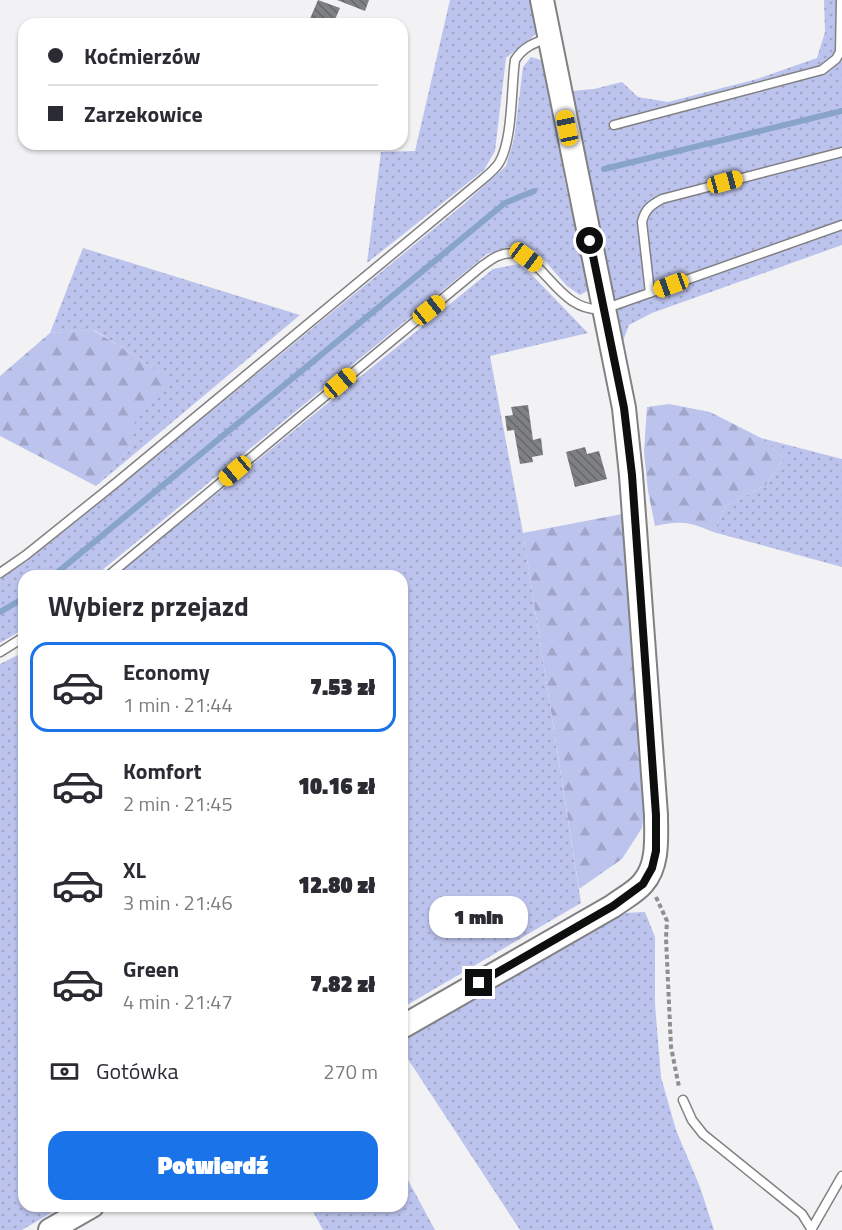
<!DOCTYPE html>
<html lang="pl">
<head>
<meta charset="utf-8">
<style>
  :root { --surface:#fff; --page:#f2f2f3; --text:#2b2b33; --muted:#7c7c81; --line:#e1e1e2; --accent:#1a73e8 }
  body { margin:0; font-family:"Titillium Web",sans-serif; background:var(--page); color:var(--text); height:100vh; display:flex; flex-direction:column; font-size:22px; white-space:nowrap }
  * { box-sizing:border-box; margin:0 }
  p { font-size:20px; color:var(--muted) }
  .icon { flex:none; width:33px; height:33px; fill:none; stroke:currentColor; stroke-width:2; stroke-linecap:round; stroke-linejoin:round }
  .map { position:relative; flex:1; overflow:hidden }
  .drawer { position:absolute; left:18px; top:570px; width:390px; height:642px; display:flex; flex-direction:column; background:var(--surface); border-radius:18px; box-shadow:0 2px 4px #0004 }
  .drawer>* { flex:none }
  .top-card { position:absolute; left:18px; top:18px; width:390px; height:132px; border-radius:18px; box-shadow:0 2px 4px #0004; display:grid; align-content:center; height:132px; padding:0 30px; background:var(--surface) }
  .end { position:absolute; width:27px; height:27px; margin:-14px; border:8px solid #0d0e0e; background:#fff; box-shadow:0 0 0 3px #fff }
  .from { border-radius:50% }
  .bubble { position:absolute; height:42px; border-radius:18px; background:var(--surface); box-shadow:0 2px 4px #0004; font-size:20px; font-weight:800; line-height:42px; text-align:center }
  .car { position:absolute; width:18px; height:36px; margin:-18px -9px; border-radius:8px; box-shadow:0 0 4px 2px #0007; background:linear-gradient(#f5c518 24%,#345 0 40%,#f5c518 0 76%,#345 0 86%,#f5c518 0) }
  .top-card b { display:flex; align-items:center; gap:21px; height:57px; font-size:22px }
  .top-card b+b { border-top:2px solid var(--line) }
  .top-card i { width:15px; height:15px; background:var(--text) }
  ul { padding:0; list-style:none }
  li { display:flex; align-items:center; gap:18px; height:90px; margin:0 12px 9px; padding:0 18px; border:3px solid transparent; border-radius:18px }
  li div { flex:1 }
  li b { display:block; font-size:22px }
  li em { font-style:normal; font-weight:800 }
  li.selected { border-color:var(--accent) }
  li>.icon { width:54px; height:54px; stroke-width:1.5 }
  h2 { padding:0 30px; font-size:27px; line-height:72px }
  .pay { display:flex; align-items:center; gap:15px; height:66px; padding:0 30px; font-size:22px }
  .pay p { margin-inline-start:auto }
  .cta { display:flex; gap:12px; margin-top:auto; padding:12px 30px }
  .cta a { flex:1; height:69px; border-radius:18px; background:var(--accent); color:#fff; font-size:24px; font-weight:800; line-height:69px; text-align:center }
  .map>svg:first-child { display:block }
</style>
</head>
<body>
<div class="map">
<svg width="842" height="1230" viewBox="0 0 842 1230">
  <defs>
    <pattern id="grass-dots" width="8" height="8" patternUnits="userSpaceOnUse" patternTransform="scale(1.5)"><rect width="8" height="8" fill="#bcc3ec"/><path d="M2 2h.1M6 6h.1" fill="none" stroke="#a0a6c9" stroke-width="1.8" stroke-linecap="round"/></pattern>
    <pattern id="forest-firs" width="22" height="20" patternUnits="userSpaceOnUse" patternTransform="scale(1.5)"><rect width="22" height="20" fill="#bcc3ec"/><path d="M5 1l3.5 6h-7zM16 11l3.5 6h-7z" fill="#a0a6c9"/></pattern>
    <pattern id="building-back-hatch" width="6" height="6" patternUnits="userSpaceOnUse" patternTransform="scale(1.5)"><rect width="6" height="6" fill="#7f8082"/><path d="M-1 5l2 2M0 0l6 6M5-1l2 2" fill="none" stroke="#666769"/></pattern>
  </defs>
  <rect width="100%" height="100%" fill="#f2f2f5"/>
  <path fill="url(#grass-dots)" d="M450,0h83l8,30 -35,28 -11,93 -11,19 -117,93 14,-111 34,-1z
    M824,0h18v245l-190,68 -23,12 -6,16 -51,-250 22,-2 28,-7 16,15 30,5 89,-23 60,-21 8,-26z
    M531,57l13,4 21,121 24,108 -9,5 -13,-9 -31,-35 -20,-6 -29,9 -392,322h-71v53l-24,14v-64l26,-17 82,-66 356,-292 42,-38 8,-27 9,-72z
    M83,248l217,67 -204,171 33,-37 6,-31 32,-39 -30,-22 -43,-27 -44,3z
    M519,264l15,13 54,56 -98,23 33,177 58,370 -179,105v-432h-287l378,-307z
    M761,438l81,21v108l-129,-35 13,-26 40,-21 18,-27z
    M24,652v554h39l-41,24h-22v-566z
    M645,912l10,25v67l6,73 15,53 24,57 14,43h-194l-118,-180v-14l220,-123z
    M402,1169l33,61h-112l-13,-24h92z"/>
  <path fill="url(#forest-firs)" d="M93,330l44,27 31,22 -32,39 -7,31 -33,37 -96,-50v-60l50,-43z
    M669,404l41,8 51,26 23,20 -18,27 -40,21 -13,26c-25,-11 -32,-11 -58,-6l-7,-35 -4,-39 3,-45z
    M622,514l22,296 -2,18 -20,31 -43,30 -56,-356z"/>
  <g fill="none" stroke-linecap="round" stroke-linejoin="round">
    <path stroke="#88a5c9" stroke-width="6" d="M604,169l238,-58
      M53,576l452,-373 29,-12
      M0,612l24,-14"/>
  </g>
  <path fill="url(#building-back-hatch)" d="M318,0l22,8 -7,16h-18l-6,-3z
    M337,0h32l-4,11z
    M528,405l5,35 8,-2 2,17 -11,2 1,5 -13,2 -6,-34 -7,1 -2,-15 8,-1 -2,-8z
    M585,447l2,7 12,-3 8,28 -32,8 -9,-35z"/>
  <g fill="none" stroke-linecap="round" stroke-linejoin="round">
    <defs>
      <path id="lane" d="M614,125l208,-55 14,-11 4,-7 1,-52
        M650,293l-8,-71c3,-13 9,-17 20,-23l180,-47
        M0,573l26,-18 91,-73 365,-302c6,-5 13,-11 17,-17 14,-23 12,-75 16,-103 8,-13 19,-17 33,-22
        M108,576l374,-310c5,-3 10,-8 16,-10 43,-18 55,59 106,53l238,-84
        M0,652l24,-15
        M683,1100l9,20 11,14 99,80 10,16
        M811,1230l31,-54"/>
      <path id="secondary" d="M402,1027l211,-121c9,-7 23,-14 30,-23 16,-18 13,-46 13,-68l-25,-340 -7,-67 -82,-408
        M50,1230l42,-24"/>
    </defs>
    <use href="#lane" stroke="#818183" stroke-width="11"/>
    <use href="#secondary" stroke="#818183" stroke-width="26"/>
    <path stroke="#8f8f91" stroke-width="4" stroke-dasharray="4.5 3" stroke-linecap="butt" d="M656,897l11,24 -1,17 5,109 8,40"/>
    <use href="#lane" stroke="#fff" stroke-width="8"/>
    <use href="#secondary" stroke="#fff" stroke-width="22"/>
  </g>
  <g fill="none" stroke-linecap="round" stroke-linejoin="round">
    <path stroke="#0d0e0e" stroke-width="8" d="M479,983l134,-77 30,-22 9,-16 4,-17v-36l-24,-340 -8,-67 -34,-167"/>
  </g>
</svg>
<i class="end from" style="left:590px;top:241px"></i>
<i class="end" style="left:479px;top:983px"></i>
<div class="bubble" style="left:429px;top:896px;width:99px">1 min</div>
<i class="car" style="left:567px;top:128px;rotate:348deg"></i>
<i class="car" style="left:725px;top:182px;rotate:75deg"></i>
<i class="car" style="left:526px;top:257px;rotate:127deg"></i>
<i class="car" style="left:671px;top:285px;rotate:250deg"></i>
<i class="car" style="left:429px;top:310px;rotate:51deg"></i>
<i class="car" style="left:340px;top:383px;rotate:50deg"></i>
<i class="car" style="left:235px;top:471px;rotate:230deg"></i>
<div class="top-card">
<b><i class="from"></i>Koćmierzów</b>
<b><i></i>Zarzekowice</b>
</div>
<section class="drawer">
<h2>Wybierz przejazd</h2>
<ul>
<li class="selected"><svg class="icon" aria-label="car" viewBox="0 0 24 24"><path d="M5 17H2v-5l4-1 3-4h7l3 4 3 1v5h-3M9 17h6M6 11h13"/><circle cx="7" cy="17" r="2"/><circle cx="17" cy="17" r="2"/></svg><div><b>Economy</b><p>1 min · 21:44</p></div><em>7.53 zł</em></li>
<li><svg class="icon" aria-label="car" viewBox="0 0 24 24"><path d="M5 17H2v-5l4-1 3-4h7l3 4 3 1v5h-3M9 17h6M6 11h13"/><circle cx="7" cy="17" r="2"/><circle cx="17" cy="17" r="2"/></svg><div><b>Komfort</b><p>2 min · 21:45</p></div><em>10.16 zł</em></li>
<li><svg class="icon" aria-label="car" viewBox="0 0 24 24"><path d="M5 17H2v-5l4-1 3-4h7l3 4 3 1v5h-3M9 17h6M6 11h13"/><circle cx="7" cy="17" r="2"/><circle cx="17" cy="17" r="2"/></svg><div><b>XL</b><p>3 min · 21:46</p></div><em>12.80 zł</em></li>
<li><svg class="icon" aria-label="car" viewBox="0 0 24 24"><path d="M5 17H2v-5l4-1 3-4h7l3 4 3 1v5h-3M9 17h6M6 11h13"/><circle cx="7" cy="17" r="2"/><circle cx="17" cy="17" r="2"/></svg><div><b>Green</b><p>4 min · 21:47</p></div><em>7.82 zł</em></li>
</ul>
<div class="pay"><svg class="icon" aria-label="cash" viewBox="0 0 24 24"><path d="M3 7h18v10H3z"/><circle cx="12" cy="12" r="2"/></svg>Gotówka<p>270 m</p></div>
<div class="cta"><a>Potwierdź</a></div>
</section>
</div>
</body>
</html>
